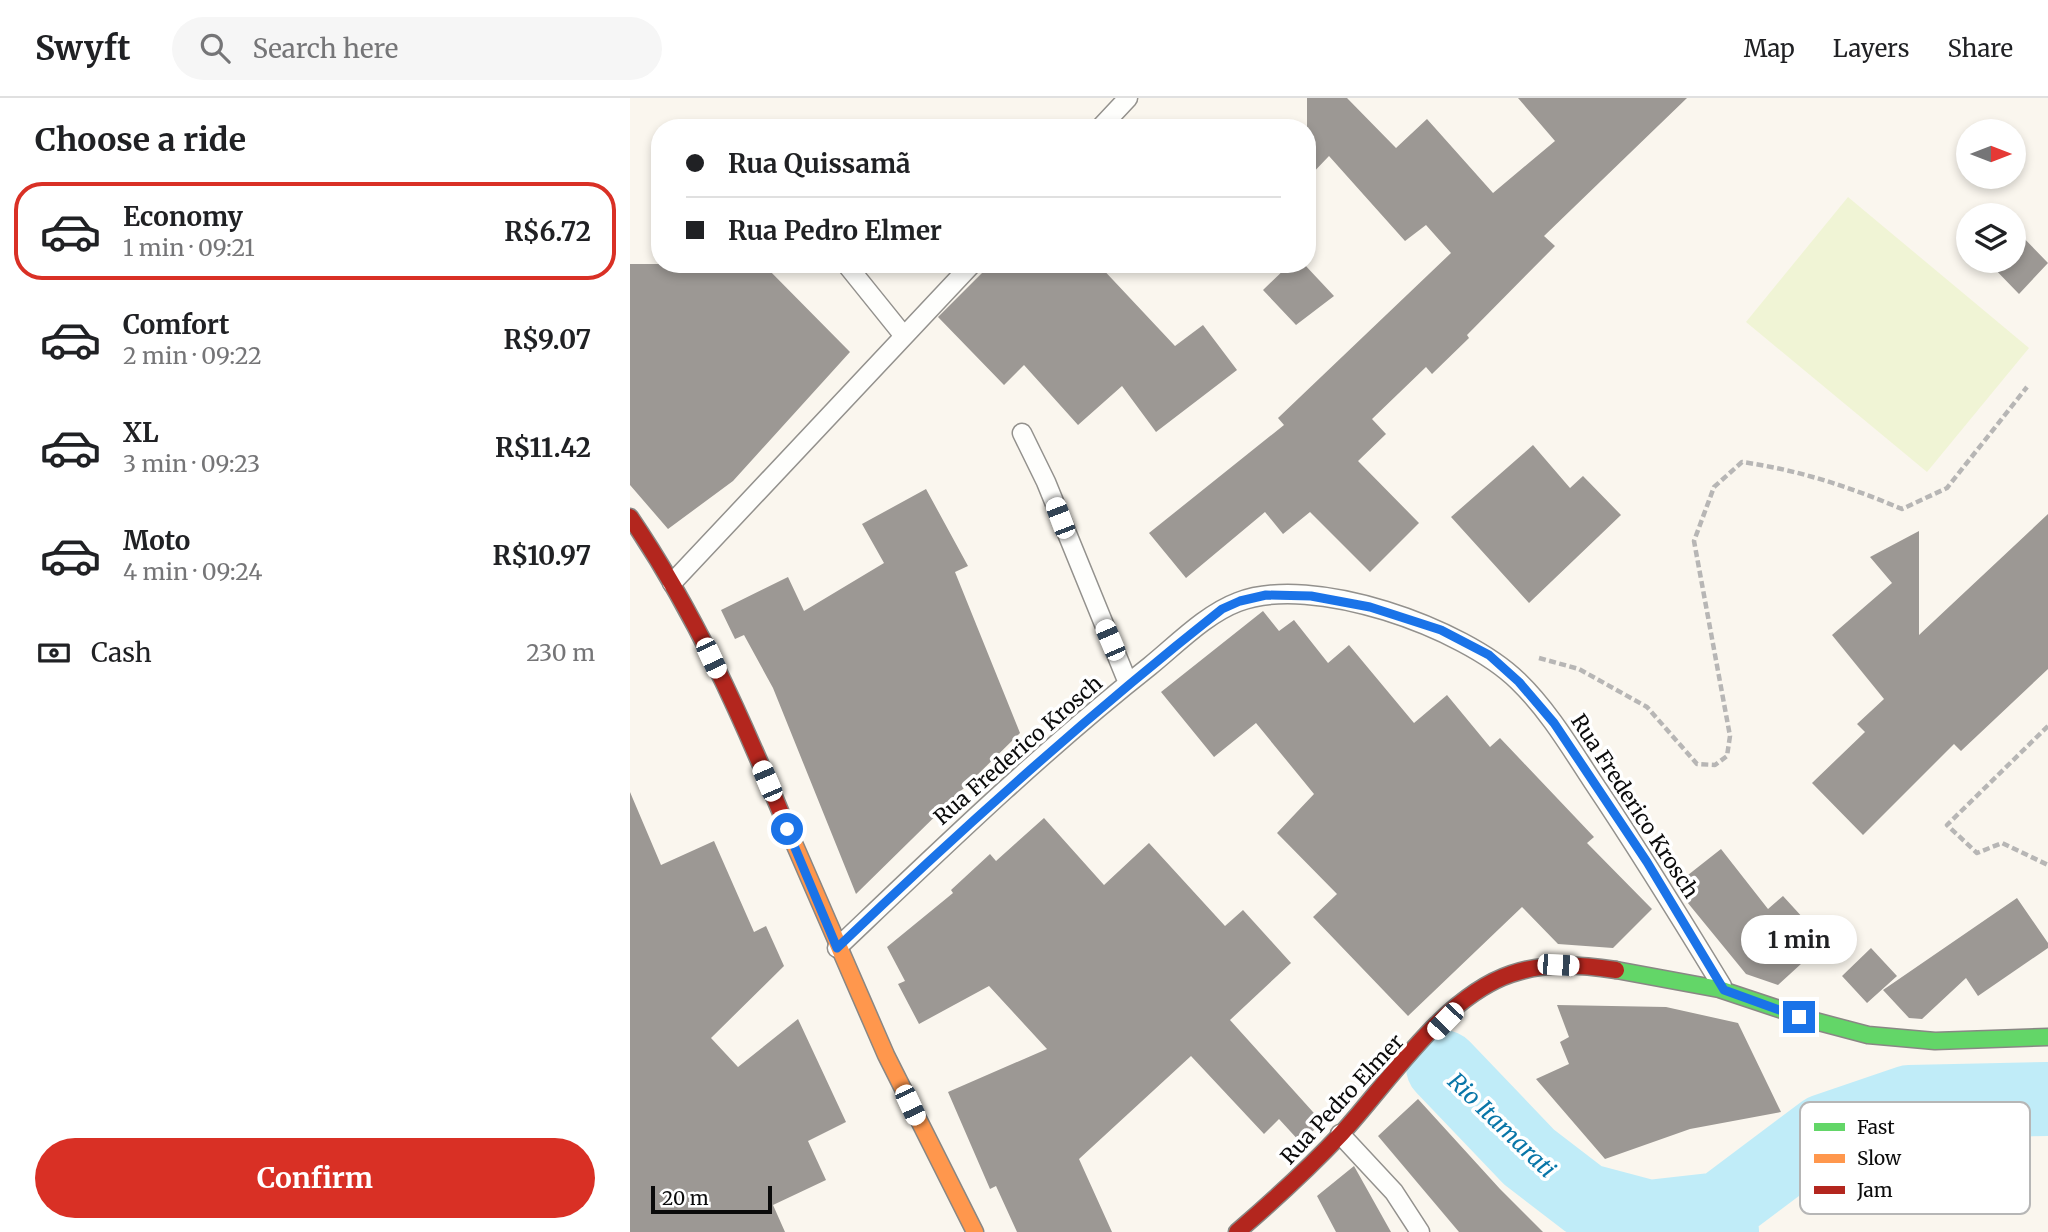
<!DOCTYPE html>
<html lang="en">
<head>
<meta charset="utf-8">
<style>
  :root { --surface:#fff; --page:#f6f6f6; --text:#202124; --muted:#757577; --line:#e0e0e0; --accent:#d93025 }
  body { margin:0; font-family:Merriweather,serif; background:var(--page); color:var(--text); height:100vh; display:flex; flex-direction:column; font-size:26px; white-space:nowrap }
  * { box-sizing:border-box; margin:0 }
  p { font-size:23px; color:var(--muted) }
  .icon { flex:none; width:38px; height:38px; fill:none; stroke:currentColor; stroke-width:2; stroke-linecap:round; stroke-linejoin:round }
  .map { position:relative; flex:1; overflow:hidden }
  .panel { display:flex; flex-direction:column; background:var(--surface); width:630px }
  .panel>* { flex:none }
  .guide { position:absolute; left:21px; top:21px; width:665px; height:154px; border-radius:28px; box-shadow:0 4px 10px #0003; display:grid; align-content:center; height:154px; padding:0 35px; background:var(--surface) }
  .needle { width:46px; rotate:90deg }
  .buttons { position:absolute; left:1326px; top:21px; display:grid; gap:14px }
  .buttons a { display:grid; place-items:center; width:70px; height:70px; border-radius:50%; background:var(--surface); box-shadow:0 4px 10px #0003; font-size:35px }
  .scale { position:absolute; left:21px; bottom:18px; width:121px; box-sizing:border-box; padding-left:7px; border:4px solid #0b0b0b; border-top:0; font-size:19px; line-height:24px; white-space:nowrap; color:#0b0b0b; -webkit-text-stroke:5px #fff; paint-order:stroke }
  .end { position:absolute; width:32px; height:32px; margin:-16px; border:9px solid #1a73e8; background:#fff; box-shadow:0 0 0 4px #fff }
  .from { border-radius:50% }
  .bubble { position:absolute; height:49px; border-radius:24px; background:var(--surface); box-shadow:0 4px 10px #0003; font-size:23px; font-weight:700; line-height:49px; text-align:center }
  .car { position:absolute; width:21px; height:42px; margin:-21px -10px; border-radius:9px; box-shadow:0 0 5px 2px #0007; background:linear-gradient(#fff 24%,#345 0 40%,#fff 0 76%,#345 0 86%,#fff 0) }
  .guide b { display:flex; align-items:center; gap:24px; height:66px; font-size:26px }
  .guide b+b { border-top:2px solid var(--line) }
  .guide i { width:18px; height:18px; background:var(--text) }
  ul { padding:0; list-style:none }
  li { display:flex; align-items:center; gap:21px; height:98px; margin:0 14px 10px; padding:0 21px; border:4px solid transparent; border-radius:28px }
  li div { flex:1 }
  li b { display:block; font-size:26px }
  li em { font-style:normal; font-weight:700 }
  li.selected { border-color:var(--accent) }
  li>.icon { width:63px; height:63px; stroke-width:1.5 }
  h2 { padding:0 35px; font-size:32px; line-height:84px }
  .pay { display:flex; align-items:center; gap:18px; height:77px; padding:0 35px; font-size:26px }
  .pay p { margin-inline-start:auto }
  .action { display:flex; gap:14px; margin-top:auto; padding:14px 35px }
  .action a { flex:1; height:80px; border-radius:42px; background:var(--accent); color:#fff; font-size:28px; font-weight:700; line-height:80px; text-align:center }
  header { display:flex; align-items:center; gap:42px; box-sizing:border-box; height:98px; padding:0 35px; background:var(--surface); border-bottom:2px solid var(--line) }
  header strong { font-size:33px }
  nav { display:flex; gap:38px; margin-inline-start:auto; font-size:24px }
  .search { width:490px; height:63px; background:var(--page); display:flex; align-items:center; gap:18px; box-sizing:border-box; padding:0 24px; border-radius:38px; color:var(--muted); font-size:26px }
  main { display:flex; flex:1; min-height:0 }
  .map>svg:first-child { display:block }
</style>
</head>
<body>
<header>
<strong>Swyft</strong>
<div class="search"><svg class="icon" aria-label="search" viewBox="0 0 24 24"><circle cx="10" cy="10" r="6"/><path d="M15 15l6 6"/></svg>Search here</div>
<nav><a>Map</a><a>Layers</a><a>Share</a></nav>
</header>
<main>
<section class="panel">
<h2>Choose a ride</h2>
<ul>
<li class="selected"><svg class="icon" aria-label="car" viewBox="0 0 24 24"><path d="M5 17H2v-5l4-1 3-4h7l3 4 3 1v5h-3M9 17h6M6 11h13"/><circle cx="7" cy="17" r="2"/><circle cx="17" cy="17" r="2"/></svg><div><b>Economy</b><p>1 min · 09:21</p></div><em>R$6.72</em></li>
<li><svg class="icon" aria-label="car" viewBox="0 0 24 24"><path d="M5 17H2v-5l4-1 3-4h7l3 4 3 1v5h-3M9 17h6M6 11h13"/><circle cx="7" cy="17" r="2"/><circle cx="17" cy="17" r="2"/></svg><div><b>Comfort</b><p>2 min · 09:22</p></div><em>R$9.07</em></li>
<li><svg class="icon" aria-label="car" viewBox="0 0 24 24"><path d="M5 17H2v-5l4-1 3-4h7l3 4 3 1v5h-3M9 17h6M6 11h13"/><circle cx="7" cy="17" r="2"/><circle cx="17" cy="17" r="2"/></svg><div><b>XL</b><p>3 min · 09:23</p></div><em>R$11.42</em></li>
<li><svg class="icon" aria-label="car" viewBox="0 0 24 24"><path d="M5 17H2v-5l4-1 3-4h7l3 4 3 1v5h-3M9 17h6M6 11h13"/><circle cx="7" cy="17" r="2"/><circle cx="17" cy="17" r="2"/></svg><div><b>Moto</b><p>4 min · 09:24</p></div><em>R$10.97</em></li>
</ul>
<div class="pay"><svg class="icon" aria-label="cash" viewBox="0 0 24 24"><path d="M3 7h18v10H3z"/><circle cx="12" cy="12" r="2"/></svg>Cash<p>230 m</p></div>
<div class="action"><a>Confirm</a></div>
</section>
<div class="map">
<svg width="1418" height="1134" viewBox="0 0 1418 1134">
  <rect width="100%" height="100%" fill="#faf6ee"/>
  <path fill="#f0f4d5" d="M1218,99l181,151 -102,124 -181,-150z"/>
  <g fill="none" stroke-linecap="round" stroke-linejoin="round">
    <path stroke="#c0ecf8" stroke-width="74" d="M813,969l86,90 56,43 64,17 71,-8
      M1092,1134l-2,-23 104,-78 85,-29 139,-3"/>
  </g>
  <path fill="#9c9894" d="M677,0h40l49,50 31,-29 66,74 62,-52 -37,-43h169l-143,138 11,10 -88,89 2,3 -37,36 -6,-7 -54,52 14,15 -28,27 61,62 -49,49 -60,-60 -27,22 -18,-22 -79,66 -37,-45 135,-108 -6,-7 173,-165 -25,-28 -21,16 -76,-85 -22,23z
    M1384,130l34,35 -29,31 -32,-33h27z
    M0,166h133l87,88 -117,129 -65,48 -38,-44z
    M361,166h107l77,82 28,-21 34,45 -81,62 -34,-46 -44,39 -54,-60 -20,20 -66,-68z
    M660,166h14l30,32 -38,29 -33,-35z
    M903,347l37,43 13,-12 38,39 -92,88 -78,-86z
    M296,391l42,77 -13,6 65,161 -164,161 -83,-206 -29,-53 -9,4 -14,-29 67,-33 16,34 80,-48 -22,-39z
    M1418,416v155l-87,82 -7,-7 -91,91 -51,-52 53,-51 -8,-8 27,-25 -52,-64 60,-52 -22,-26 49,-26v104z
    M633,513l16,20 15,-11 34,43 21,-18 65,78 33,-28 43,52 10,-9 94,99 -7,6 65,66 -39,39 -55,-4 -36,-37 -114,109 -95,-99 24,-23 -60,-61 37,-39 -58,-71 -42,34 -53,-65z
    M0,694l31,73 53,-24 40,91 12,-6 18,40 -73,72 27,29 60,-48 48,103 -38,19 18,39 -53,25 12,27h-155z
    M414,720l60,67 45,-42 76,83 18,-16 48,53 -61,57 92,102 -21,21 -22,-24 -15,15 -73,-78 -112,103 33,73h-95l-21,-46 -6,3 -42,-97 99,-43 -58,-63 -70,38 -21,-40 7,-3 -18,-34 66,-54 -2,-3 39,-36 6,7z
    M1091,751l47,60 15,-13 42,46 -47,43 -32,-11 -72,-88z
    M1387,800l31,45v5l-70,48 -12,-18 -44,41 -13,-1 -26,-28z
    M1241,850l26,28 -30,27 -25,-27z
    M927,907l109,2 72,16 43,89 -91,17 -85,30 -69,-80 33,-15 -9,-22 9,-5z
    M788,1001l82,90 43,43h-84l-81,-96z
    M724,1068l37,66h-55l-19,-36z"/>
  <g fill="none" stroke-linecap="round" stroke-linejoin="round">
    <defs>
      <path id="lane" d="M470,30l28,-30
        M216,166l58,72
        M392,335l24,49 82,201
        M42,485l300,-319
        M207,850c102,-97 203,-195 313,-282 27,-22 56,-52 88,-64 74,-29 226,26 280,79 30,29 52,66 75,101 45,67 87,135 129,204
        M710,1036l54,58 26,40"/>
      <path id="fast" d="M986,872l103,19 96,32 53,14 67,6 113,-4"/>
      <path id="slow" d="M153,720l103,237 89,177"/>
      <path id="jam" d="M0,419c64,94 110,196 153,301
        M607,1134c36,-31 72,-64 105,-99 47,-51 101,-136 169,-159 34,-12 70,-9 105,-4"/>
    </defs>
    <use href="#lane" stroke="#93918d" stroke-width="21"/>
    <use href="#fast" stroke="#898784" stroke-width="19"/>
    <use href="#slow" stroke="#898784" stroke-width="19"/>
    <use href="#jam" stroke="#898784" stroke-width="19"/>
    <path stroke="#b7b6b5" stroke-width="4.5" stroke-dasharray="7 3.5" stroke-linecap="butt" d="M909,560l40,11 68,38 50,57 18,1 12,-9 3,-20 -36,-195 20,-54 28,-25c57,8 108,25 160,47l45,-21 80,-101
      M1418,628l-101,99 30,28 25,-10 46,22"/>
    <use href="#lane" stroke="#fefefc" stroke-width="18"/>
    <use href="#fast" stroke="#63d668" stroke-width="16"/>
    <use href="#slow" stroke="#ff974d" stroke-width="16"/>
    <use href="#jam" stroke="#b3261e" stroke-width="16"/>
  </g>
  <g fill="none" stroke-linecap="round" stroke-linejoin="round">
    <path stroke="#1a73e8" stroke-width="9" d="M157,731l50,119c124,-119 250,-232 385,-339l18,-8 26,-6 45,1 59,11 71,23 48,25 30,27 35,41 93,139 77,128 75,27"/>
  </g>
  <g text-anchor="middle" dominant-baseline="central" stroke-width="7" stroke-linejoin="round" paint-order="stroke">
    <g font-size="21" fill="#0b0b0b" stroke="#fff">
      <text transform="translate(388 652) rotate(-41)">Rua Frederico Krosch</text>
      <text transform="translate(1005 708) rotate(57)">Rua Frederico Krosch</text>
      <text transform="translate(712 1001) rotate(-47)">Rua Pedro Elmer</text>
    </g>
    <g font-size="23" font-style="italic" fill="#0976a8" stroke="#fff">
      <text transform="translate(872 1027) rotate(44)">Rio Itamarati</text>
    </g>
  </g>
  <rect x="1170" y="1004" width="230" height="112" rx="10" fill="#fff" stroke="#b6b6b6" stroke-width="2"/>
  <rect x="1184" y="1025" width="31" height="8" fill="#63d668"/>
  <rect x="1184" y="1056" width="31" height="9" fill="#ff974d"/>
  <rect x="1184" y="1088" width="31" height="8" fill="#b3261e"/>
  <g font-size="19" fill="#0b0b0b">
    <text x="1227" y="1036">Fast</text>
    <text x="1227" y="1067">Slow</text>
    <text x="1227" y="1099">Jam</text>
  </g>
</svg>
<div class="buttons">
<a><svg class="needle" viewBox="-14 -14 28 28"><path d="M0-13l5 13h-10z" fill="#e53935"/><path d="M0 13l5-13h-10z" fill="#757577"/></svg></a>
<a><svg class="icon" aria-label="layers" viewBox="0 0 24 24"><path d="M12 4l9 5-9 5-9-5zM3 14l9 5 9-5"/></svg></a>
</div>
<div class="scale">20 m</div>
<i class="end from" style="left:157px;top:731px"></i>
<i class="end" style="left:1169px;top:919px"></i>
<div class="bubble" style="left:1111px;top:817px;width:116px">1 min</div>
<i class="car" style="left:430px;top:420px;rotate:339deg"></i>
<i class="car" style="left:480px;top:542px;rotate:337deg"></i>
<i class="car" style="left:81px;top:560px;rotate:155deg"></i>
<i class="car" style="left:137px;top:683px;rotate:337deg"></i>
<i class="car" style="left:928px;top:867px;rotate:93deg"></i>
<i class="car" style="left:815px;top:923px;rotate:224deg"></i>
<i class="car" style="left:280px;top:1007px;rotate:155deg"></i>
<div class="guide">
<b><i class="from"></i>Rua Quissamã</b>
<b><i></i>Rua Pedro Elmer</b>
</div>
</div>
</main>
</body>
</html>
